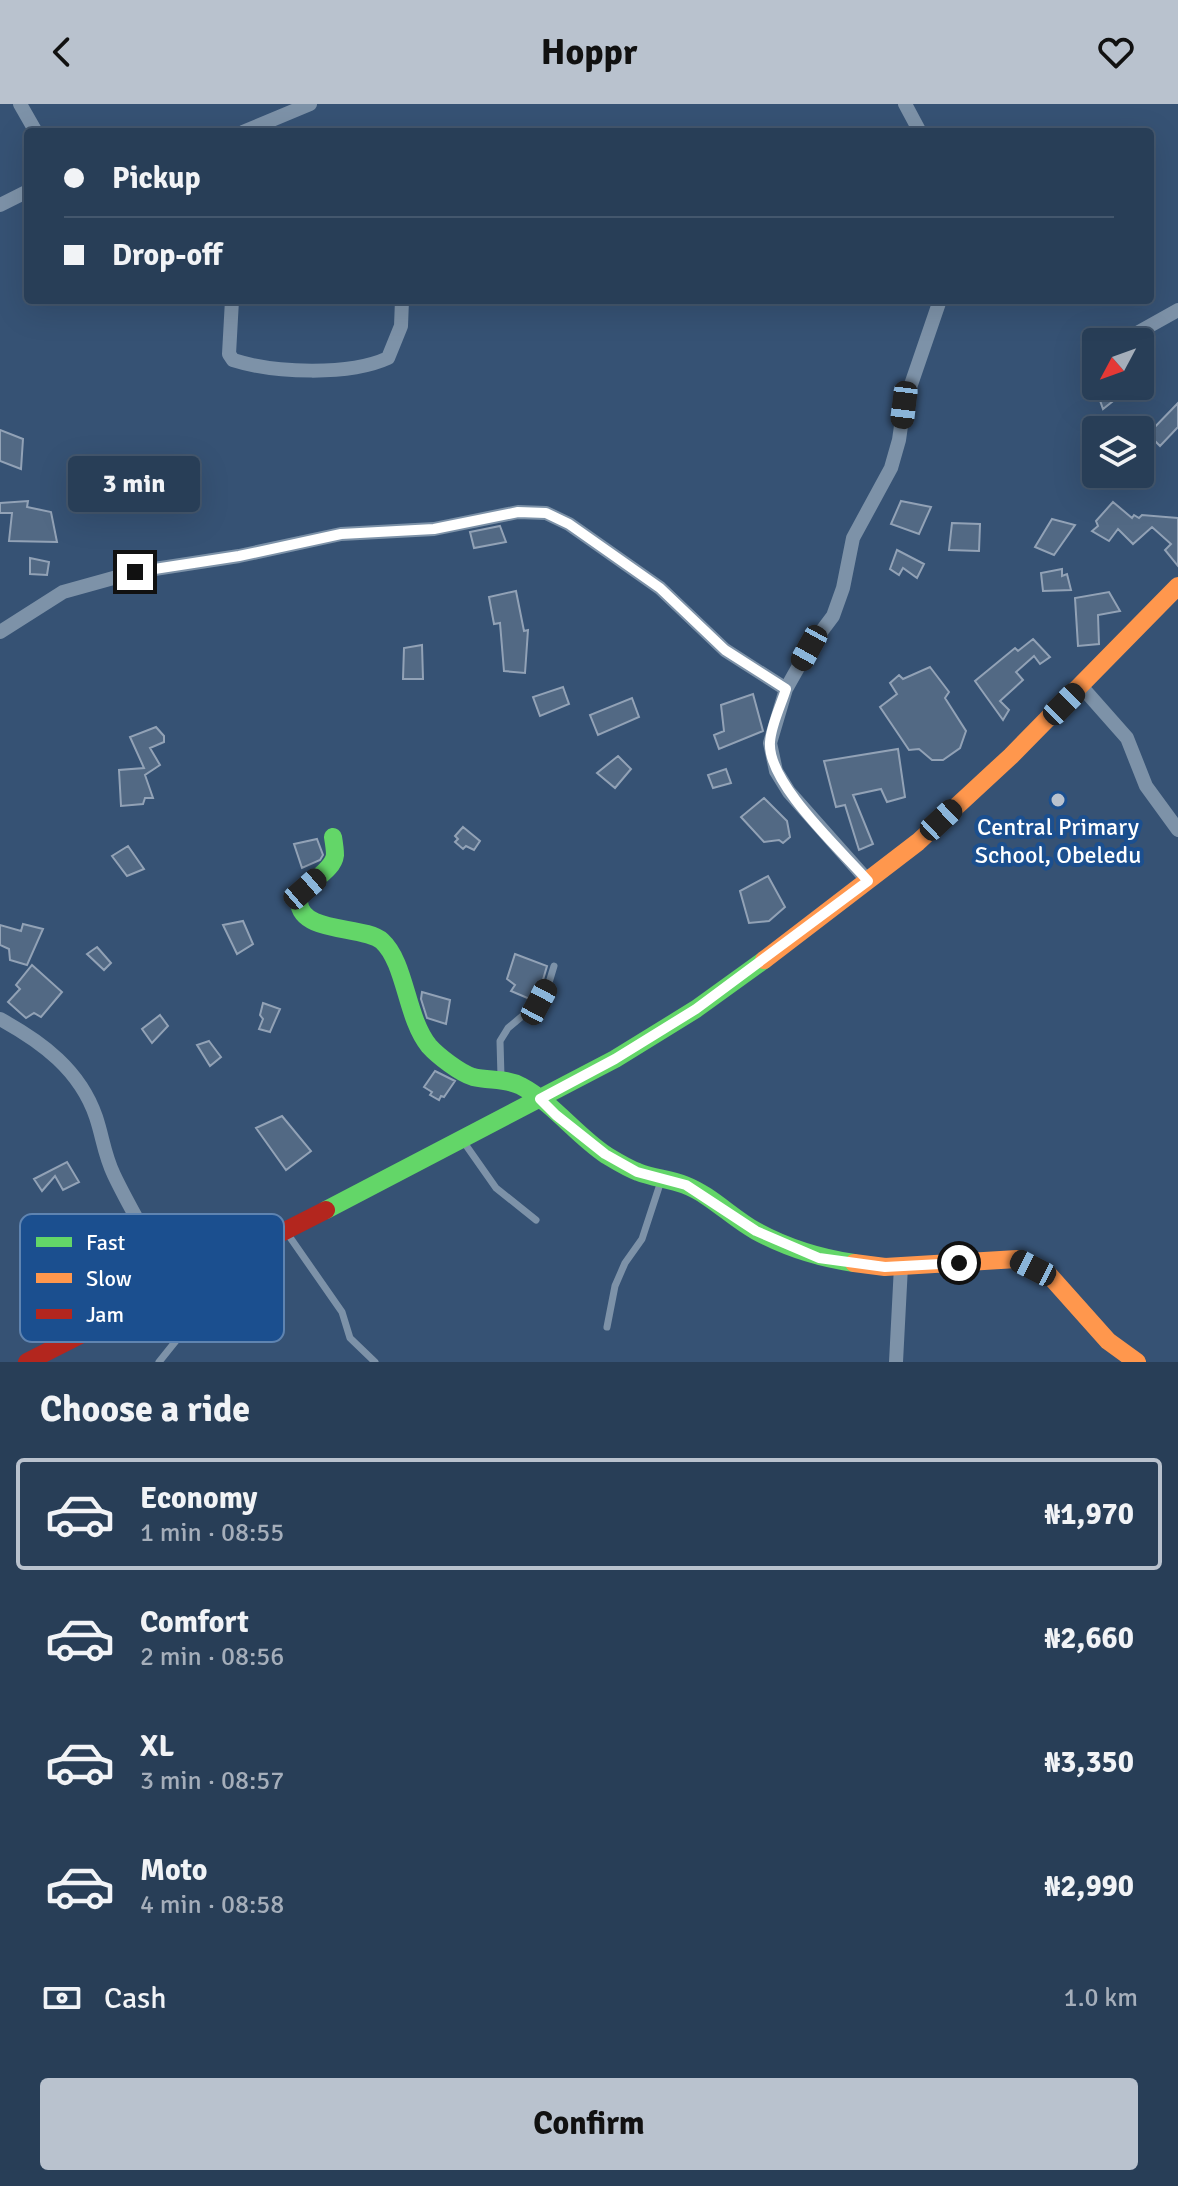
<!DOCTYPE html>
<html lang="en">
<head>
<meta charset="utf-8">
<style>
  :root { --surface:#283e57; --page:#344961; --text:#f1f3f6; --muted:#a5aeba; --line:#44576d; --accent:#b9c2ce }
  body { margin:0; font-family:Signika,sans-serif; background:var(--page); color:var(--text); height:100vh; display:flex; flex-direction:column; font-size:30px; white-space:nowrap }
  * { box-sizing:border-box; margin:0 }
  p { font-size:26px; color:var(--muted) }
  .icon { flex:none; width:44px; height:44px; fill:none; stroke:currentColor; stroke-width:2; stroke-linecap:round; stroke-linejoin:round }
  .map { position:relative; height:1258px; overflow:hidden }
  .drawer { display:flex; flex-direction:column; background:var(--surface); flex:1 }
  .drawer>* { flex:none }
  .hud { position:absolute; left:24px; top:24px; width:1130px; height:176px; border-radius:8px; box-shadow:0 8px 32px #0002,0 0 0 2px var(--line); display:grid; align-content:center; height:176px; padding:0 40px; background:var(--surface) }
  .needle { width:52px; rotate:229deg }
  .tools { position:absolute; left:1082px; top:224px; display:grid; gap:16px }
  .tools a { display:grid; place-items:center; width:72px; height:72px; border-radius:8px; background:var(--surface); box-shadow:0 8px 32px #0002,0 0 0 2px var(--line); font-size:40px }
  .end { position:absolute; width:36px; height:36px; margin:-18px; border:10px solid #fff; background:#111; box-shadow:0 0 0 4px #111 }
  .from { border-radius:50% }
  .bubble { position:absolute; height:56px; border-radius:8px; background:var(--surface); box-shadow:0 8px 32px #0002,0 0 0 2px var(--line); font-size:26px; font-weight:800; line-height:56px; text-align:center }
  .car { position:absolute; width:24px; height:48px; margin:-24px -12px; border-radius:10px; box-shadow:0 0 6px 2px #0007; background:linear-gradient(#222 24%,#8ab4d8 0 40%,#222 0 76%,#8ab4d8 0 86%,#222 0) }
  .hud b { display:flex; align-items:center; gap:28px; height:76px; font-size:30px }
  .hud b+b { border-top:2px solid var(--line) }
  .hud i { width:20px; height:20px; background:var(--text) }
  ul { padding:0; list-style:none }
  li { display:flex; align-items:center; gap:24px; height:112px; margin:0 16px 12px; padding:0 24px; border:4px solid transparent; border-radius:8px }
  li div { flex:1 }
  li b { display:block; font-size:30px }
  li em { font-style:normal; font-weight:800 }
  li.selected { border-color:var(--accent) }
  li>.icon { width:72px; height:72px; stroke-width:1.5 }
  h2 { padding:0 40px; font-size:36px; line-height:96px }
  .pay { display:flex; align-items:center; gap:20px; height:88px; padding:0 40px; font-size:30px }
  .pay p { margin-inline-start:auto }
  .primary-button { display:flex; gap:16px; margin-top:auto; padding:16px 40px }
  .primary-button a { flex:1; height:92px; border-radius:8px; background:var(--accent); color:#111; font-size:32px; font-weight:800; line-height:92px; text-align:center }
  header { display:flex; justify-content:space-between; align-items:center; height:104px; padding:0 40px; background:var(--accent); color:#111; font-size:36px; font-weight:800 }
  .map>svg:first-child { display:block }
</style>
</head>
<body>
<header><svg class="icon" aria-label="back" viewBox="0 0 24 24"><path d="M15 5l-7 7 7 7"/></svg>Hoppr<svg class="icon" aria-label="heart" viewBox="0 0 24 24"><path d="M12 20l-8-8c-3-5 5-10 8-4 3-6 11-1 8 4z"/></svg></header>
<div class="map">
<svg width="1178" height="1258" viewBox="0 0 1178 1258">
  <rect width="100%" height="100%" fill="#365274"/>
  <path fill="#526984" stroke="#92a2b6" stroke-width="2" d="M1095,282h37l-29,23z
    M1178,299v24l-18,19 -12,-12z
    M0,326l23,9 -2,30 -21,-8z
    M28,397l-1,6 24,5 6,30 -48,-1 3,-28h-12v-10z
    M901,397l30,6 -12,27 -28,-10z
    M1113,398l19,16 2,-3 5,3 3,-3 36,3v48l-13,-16 6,-6 -19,-17 -19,17 -15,-15 -9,12 -17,-10 6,-5 -2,-5z
    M1052,415l23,6 -21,30 -19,-8z
    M952,419l28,1 -1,27 -30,-1z
    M500,422l6,16 -32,6 -4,-16z
    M897,446l27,14 -7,14 -14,-10 -4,7 -9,-6z
    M30,454l19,4 -2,13 -17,-1z
    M1062,465v7l5,-2 4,16 -28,1 -2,-18z
    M516,487l8,40 4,-1 -3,43 -21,-2 -4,-48 -6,1 -5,-27z
    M1109,488l11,19 -22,4 1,29 -21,2 -3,-48z
    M1033,535l17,18 -10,7 -6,-8 -18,16 7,8 -23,21 9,9 -6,10 -28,-39 40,-33 3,3z
    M422,541l1,34h-20l1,-31z
    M930,563l19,25 -4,6 21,33 -6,17 -17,12h-11l-13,-11 -10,1 -29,-43 17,-13 -7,-11 9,-8 4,4z
    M563,583l6,17 -29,12 -7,-19z
    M753,590l10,37 -44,18 -5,-14 10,-4 -3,-26z
    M632,594l7,19 -41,18 -8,-20z
    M156,623l8,9v6l-14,6 10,17 -15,10 8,23h-8l-2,6 -22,2 -2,-36 25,-2 -14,-31z
    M898,645l7,48 -18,5 -6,-13 -28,6 20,49 -14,6 -14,-45 -9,2 -12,-46z
    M618,652l13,13 -16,19 -18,-15z
    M726,665l5,14 -18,5 -5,-13z
    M764,694l23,23 3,16 -7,6 -4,-3 -15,2 -23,-25z
    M463,723l17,14 -6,9 -8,-4 -3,3 -8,-7 3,-3 -3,-3z
    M317,735l6,16 -3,5 -18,8 -8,-24z
    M128,742l16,23 -17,7 -15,-20z
    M768,772l17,31 -16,14 -20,2 -9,-32z
    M243,817l10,23 -16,10 -14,-29z
    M23,820l20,5 -16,36 -17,-5 -1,-11 -9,-4v-20l21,6z
    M97,843l14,16 -7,7 -17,-16z
    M515,850l32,12 -5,17 -10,17 -21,-9 4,-6 -8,-6z
    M32,861l30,27 -21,25 -7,-4 -8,5 -18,-16 12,-13 -4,-4z
    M422,888l28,8 -4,24 -19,-6 -6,-19z
    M263,899l17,6 -10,23 -11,-3 4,-10 -3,-4z
    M160,911l8,11 -16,17 -10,-14z
    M209,937l12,16 -11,9 -13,-21z
    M435,967l20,10 -11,16 -3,-1 -2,4 -9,-5 2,-3 -8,-5z
    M282,1012l29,35 -25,19 -30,-42z
    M67,1058l12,20 -16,8 -8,-14 -13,15 -8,-12z"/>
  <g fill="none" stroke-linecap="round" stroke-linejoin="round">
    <path stroke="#7d92a8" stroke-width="7" d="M501,973l-1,-36 8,-13 31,-26 9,-16 6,-20
      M463,1037l33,47 40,32
      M287,1129l55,79 8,26 25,24
      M171,1189l16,29c16,-1 27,-9 42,-12
      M607,1223l8,-41 10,-23 17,-24 19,-58
      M159,1258l24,-30 4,-10"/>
    <path stroke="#7d92a8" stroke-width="14" d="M20,0l16,28
      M905,0l15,28
      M243,28l67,-28
      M0,101l28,-14
      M232,196l-3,54 4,6c41,13 116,16 155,-2l13,-32 1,-26
      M1114,238l14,-4 50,-28
      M0,528l63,-40 72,-20 104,-16 102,-22 93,-5 84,-17 28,1 23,11 91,64 65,62 61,39
      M1081,582l46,52 19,48 32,44
      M868,777l-79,-89 -13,-21 -6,-28 16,-54 23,-41 24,-32 10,-28 10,-50 38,-70 8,-28 5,-35 36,-105
      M0,915c42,23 80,51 96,98 7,21 8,37 18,58 19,40 42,75 61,114
      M896,1258l5,-96"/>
    <path stroke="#63d668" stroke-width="18" d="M333,733c1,6 2,13 2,18 -2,19 -37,30 -36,47 2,32 65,23 83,39 24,22 24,77 47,105 9,10 31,27 44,31 17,4 32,1 48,9 32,17 55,49 85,69 10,6 21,13 32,17 15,6 32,7 47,13 26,10 47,33 71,46 31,17 64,27 98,32
      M326,1106l289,-151 81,-50 68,-49"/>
    <path stroke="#ff974d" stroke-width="18" d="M764,856l154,-118 93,-86 167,-170
      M854,1159l31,4 132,-8 33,17 58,65 29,21"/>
    <path stroke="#b3261e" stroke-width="18" d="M27,1258l299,-152"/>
  </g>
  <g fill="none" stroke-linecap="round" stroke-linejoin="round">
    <path stroke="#fff" stroke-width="10" d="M135,468l104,-16 102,-22 93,-5 84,-17 28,1 23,11 91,64 65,62 61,39c-5,16 -15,36 -16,53 -3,41 71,108 98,139l-172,128 -81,50 -75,40 16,16 49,39 32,18 49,13 70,46 63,27 66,9 74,-4"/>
  </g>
  <circle fill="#b9c2ce" stroke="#1b4f8f" stroke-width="3" cx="1058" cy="696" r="8"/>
  <g text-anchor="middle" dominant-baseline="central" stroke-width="8" stroke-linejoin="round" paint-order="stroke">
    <g font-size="24" fill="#fff" stroke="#1b4f8f">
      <text x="1058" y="723">Central Primary<tspan x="1058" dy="28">School, Obeledu</tspan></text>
    </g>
  </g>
  <rect x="20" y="1110" width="264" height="128" rx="12" fill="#1b4f8f" stroke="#5f84b1" stroke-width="2"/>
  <rect x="36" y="1133" width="36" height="10" fill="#63d668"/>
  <rect x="36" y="1169" width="36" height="10" fill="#ff974d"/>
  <rect x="36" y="1205" width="36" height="10" fill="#b3261e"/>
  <g font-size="22" fill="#fff">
    <text x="86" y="1146">Fast</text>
    <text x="86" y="1182">Slow</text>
    <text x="86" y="1218">Jam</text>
  </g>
</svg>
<div class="tools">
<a><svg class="needle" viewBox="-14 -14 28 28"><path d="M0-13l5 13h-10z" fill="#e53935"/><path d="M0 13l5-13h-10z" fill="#a5aeba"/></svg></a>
<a><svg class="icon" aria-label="layers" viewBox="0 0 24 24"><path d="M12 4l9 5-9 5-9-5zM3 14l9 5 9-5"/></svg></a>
</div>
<i class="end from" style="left:959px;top:1159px"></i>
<i class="end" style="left:135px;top:468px"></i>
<div class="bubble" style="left:68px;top:352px;width:132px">3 min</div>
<i class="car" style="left:904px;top:301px;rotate:187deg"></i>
<i class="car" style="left:809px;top:544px;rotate:209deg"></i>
<i class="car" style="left:1064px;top:600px;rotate:45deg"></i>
<i class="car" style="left:941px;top:716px;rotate:47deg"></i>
<i class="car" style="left:305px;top:785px;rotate:49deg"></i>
<i class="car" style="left:539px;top:898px;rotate:28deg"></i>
<i class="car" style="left:1033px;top:1164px;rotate:297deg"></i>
<div class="hud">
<b><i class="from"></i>Pickup</b>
<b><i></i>Drop-off</b>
</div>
</div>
<section class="drawer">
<h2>Choose a ride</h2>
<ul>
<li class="selected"><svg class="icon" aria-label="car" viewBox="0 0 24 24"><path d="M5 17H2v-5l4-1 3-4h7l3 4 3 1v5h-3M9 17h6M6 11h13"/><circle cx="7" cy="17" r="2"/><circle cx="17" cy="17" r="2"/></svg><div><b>Economy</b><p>1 min · 08:55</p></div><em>₦1,970</em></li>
<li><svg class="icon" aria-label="car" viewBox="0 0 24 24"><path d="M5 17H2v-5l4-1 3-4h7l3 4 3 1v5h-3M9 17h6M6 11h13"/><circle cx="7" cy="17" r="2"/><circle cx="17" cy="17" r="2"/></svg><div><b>Comfort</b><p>2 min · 08:56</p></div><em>₦2,660</em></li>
<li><svg class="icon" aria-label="car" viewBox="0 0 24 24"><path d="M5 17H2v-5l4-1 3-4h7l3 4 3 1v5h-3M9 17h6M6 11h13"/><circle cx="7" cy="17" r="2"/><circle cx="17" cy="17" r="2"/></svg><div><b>XL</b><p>3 min · 08:57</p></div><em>₦3,350</em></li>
<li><svg class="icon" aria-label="car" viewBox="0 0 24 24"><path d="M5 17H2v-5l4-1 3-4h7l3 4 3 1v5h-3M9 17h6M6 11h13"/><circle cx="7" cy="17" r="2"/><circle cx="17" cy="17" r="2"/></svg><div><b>Moto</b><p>4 min · 08:58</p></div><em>₦2,990</em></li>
</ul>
<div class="pay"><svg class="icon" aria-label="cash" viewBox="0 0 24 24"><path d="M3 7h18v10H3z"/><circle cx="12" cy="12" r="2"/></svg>Cash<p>1.0 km</p></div>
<div class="primary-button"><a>Confirm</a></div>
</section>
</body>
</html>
